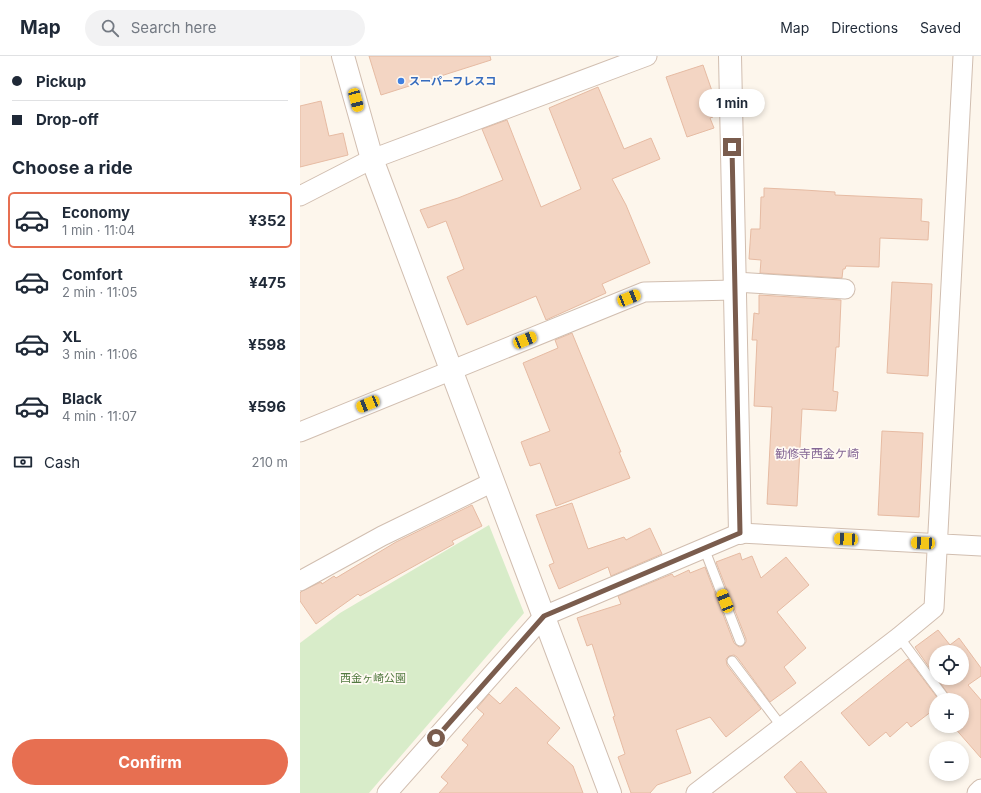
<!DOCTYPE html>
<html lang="en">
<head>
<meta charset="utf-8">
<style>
  :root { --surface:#fff; --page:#f2f2f3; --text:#1f2937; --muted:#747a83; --line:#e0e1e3; --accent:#e76f51 }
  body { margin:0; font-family:Inter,"Noto Sans JP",sans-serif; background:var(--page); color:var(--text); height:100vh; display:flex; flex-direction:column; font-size:15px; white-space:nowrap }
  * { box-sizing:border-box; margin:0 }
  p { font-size:13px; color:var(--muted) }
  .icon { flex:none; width:22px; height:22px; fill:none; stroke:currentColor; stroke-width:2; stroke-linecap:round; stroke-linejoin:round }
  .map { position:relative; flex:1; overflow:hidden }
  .details { display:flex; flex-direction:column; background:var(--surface); width:300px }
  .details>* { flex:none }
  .banner { display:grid; align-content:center; height:88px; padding:0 12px; background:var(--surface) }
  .tools { position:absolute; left:629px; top:589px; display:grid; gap:8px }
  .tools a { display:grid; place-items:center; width:40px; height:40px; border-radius:50%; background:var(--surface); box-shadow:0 2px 6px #0003; font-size:20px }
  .end { position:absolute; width:18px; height:18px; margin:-9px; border:5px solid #7a5c4d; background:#fff; box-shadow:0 0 0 2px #fff }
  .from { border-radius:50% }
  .bubble { position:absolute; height:28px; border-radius:14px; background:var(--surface); box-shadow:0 2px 6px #0003; font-size:13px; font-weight:700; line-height:28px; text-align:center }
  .car { position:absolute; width:12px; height:24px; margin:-12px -6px; border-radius:5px; box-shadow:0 0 3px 1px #0007; background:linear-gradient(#f5c518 24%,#345 0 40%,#f5c518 0 76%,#345 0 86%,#f5c518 0) }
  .banner b { display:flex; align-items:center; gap:14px; height:38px; font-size:15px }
  .banner b+b { border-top:1px solid var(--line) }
  .banner i { width:10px; height:10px; background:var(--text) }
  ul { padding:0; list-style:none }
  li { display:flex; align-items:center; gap:12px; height:56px; margin:0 8px 6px; padding:0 4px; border:2px solid transparent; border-radius:6px }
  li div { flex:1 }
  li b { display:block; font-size:15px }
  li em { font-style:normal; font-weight:700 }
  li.current { border-color:var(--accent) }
  li>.icon { width:36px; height:36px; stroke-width:1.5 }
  h2 { padding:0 12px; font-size:18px; line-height:48px }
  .pay { display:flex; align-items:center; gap:10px; height:44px; padding:0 12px; font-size:15px }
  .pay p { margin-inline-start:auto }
  .cta { display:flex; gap:8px; margin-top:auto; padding:8px 12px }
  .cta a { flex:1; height:46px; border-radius:24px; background:var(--accent); color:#fff; font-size:16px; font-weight:700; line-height:46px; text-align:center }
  header { display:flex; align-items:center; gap:24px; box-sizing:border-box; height:56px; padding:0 20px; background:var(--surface); border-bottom:1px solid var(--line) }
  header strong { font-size:19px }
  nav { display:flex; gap:22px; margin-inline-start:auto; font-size:14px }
  .search { width:280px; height:36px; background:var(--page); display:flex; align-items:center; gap:10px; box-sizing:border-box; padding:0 14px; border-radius:22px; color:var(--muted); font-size:15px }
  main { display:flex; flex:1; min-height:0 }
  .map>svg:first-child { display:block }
</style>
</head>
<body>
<header>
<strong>Map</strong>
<div class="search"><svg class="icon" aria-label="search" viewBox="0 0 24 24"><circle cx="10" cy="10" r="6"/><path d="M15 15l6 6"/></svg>Search here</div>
<nav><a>Map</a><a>Directions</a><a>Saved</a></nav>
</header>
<main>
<section class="details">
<div class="banner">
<b><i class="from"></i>Pickup</b>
<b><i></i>Drop-off</b>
</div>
<h2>Choose a ride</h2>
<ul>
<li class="current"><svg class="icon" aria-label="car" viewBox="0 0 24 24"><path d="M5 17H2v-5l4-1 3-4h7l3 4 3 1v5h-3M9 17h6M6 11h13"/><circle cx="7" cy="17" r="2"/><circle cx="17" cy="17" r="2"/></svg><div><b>Economy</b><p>1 min · 11:04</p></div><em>¥352</em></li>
<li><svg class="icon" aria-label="car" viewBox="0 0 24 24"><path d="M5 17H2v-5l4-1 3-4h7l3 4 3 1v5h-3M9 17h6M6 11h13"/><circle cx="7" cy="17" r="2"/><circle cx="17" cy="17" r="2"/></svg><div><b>Comfort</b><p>2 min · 11:05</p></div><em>¥475</em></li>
<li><svg class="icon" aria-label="car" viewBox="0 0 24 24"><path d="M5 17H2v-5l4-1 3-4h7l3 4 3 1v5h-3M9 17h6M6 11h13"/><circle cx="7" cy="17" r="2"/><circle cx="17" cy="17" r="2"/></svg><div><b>XL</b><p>3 min · 11:06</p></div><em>¥598</em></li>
<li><svg class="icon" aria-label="car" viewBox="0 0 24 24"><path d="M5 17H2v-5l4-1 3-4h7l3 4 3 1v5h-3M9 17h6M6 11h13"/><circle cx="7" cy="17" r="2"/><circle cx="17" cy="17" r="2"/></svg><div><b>Black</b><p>4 min · 11:07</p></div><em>¥596</em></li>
</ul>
<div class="pay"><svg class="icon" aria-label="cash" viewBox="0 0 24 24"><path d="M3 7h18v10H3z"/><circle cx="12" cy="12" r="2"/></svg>Cash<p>210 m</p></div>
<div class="cta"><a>Confirm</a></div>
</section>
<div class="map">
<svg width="681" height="737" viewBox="0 0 681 737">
  <rect width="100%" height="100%" fill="#fdf6ec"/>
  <path fill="#d8ecc9" d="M189,469l35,88 -155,180h-69v-150l40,-30z"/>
  <path fill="#f3d5c3" stroke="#e6bba3" d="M69,0h121l1,4 -110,35z
    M403,9l9,26 -7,3 8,23 -3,1 4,10 -27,9 -21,-60z
    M298,31l26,62 27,-11 9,21 -48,20 14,26 24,58 -48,21 4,9 -60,27 -10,-24 -69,29 -20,-48 17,-8 -18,-48 -18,7 -8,-18 38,-12 45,-18 -21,-51 25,-9 34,87 40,-18 -32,-81z
    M21,45l8,35 14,-3 5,22 -48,12v-61z
    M464,132l40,2 31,2v3l87,4 -1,22 8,1 -1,18 -48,-2 -1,29 -33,-1 -1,3h-2l-1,9 -82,-5 1,-13 -12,-1 2,-30h9l1,-32h3z
    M592,226l40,2 -4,92 -41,-3z
    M459,239l82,5 -2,47h-3l-3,44 5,1 -2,19 -34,-2 -5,97 -30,-2 5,-97 -18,-1 3,-66h-5l2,-27 5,1z
    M272,277l49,119h-2l11,26 -74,28 -16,-43 -10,3 -9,-24 29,-11 -27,-68 35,-15 -3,-8z
    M582,375l41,2 -4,84 -41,-2z
    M272,447l16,46 36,-12 2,3 24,-12 12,26 -51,22 -3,-9 -49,22 -10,-24 5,-2 -18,-48z
    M172,449l10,21 -30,15 2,3 -94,52 -2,-2 -42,30 -16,-23v-8l2,-2 19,-9 1,2 12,-8 2,2 60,-36z
    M440,497l2,7 10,-4 9,22 25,-21 23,28 -32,27 29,36 -22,19 12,16 -26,19 -33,-45 -3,-2 -5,1 -3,3 1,6 34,44 -35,28 -16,-20 -34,13 15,43 -34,12 -7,8h-19l-13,-36 7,-3 -12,-37 2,-1 -23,-72 -5,2 -10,-28 44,-14 -3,-8 54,-22 2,3 15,-7 1,3 15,-6 29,76 5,4 4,-1 3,-4v-3l-30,-77z
    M638,574l12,15 9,-7 22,30v8l-13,9 13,15v58l-28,-32h9v-26h-10l-15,-22h25v-26h-26v25l-21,-30z
    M608,603l31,41h-3v8l-25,19 -4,-5 -17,15 -4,-5 -17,14 -28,-33z
    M216,631l44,41 -13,15 26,23 10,27h-144l9,-10 -7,-6 27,-32 -6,-5 22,-26 -7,-6 12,-14 11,10z
    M501,705l26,32h-30l-13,-16z"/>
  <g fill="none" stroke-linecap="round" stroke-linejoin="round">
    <defs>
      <path id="service" d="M404,492l36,93
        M599,581l47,63
        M432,605l50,66"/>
      <path id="minor" d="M0,140l72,-37 275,-103
        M435,226l110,7
        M0,376l344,-140 91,-2
        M0,525l82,-45 111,-54
        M87,737l157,-177 196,-83 241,13
        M396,737l203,-156 35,-29 29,-552
        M677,737l4,-4"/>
      <path id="tertiary" d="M43,0l29,103 238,634
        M430,0l10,477"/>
    </defs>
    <use href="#service" stroke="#d1beb0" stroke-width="11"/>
    <use href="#minor" stroke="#d1beb0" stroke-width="21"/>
    <use href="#tertiary" stroke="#d1beb0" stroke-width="24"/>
    <use href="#service" stroke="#fff" stroke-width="9"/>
    <use href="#minor" stroke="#fff" stroke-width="19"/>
    <use href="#tertiary" stroke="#fff" stroke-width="22"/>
  </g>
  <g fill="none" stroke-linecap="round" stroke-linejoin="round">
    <path stroke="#7a5c4d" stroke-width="5" d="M136,682l108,-122 196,-83 -8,-386"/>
  </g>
  <circle fill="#3f7fe0" stroke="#fffaf3" stroke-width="1.5" cx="101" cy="25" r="4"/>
  <g text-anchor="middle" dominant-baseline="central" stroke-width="3.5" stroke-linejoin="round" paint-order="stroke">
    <g font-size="11" font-weight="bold" fill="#366cbe" stroke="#fffaf3" text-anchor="start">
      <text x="109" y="25">スーパーフレスコ</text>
    </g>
    <g font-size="11" fill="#537a41" stroke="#fffaf3">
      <text x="73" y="622">西金ヶ崎公園</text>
    </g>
    <g font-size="12" fill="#846695" stroke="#fffaf3">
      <text x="517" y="397">勧修寺西金ケ崎</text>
    </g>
  </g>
</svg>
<div class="tools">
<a><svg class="icon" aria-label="locate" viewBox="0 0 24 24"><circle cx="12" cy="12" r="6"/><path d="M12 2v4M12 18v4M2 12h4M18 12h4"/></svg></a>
<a>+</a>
<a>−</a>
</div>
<i class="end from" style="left:136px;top:682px"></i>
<i class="end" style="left:432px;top:91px"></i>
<div class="bubble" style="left:399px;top:33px;width:66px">1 min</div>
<i class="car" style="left:56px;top:44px;rotate:165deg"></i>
<i class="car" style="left:329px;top:242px;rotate:68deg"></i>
<i class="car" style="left:225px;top:284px;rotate:68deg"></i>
<i class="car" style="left:68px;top:348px;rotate:248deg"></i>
<i class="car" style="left:546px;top:483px;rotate:273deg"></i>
<i class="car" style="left:623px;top:487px;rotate:273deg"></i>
<i class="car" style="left:425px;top:545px;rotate:338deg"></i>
</div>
</main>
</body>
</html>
